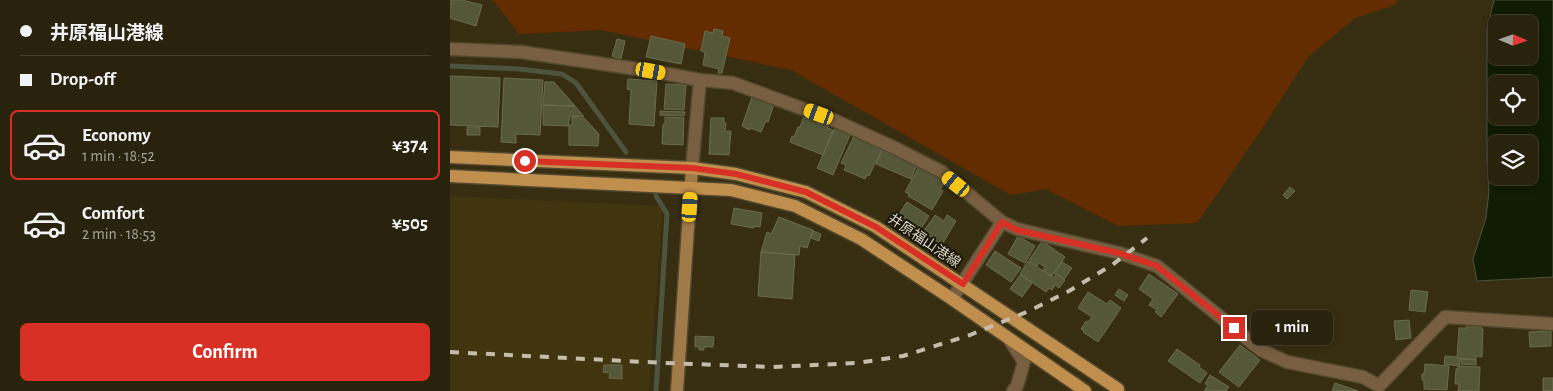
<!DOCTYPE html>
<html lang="en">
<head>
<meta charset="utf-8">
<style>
  :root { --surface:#29220d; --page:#352f1b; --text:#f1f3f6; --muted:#a5a49d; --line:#453f2e; --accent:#d93025 }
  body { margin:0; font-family:"Alegreya Sans","Noto Sans JP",sans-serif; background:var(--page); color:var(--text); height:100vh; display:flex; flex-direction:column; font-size:19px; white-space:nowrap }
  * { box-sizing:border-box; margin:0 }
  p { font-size:16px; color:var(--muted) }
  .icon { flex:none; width:28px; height:28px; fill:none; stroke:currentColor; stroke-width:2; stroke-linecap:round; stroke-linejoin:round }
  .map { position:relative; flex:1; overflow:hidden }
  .sheet { display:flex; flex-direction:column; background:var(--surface); width:450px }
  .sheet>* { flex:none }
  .banner { display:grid; align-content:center; height:110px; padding:0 20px; background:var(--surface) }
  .needle { width:32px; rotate:92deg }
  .tools { position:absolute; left:1038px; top:15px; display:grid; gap:10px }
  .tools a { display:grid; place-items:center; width:50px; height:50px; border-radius:8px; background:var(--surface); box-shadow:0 2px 8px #0003,0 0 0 1px var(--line); font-size:25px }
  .end { position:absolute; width:22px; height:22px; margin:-11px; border:6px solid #d93025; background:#fff; box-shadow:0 0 0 2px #fff }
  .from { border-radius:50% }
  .bubble { position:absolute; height:35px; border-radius:8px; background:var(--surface); box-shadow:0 2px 8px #0003,0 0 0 1px var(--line); font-size:16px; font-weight:600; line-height:35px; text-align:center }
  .car { position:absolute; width:15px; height:30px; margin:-15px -8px; border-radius:6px; box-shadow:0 0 4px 1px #0007; background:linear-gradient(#f5c518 24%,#345 0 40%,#f5c518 0 76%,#345 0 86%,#f5c518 0) }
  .banner b { display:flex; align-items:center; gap:18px; height:48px; font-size:19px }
  .banner b+b { border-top:1px solid var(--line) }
  .banner i { width:12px; height:12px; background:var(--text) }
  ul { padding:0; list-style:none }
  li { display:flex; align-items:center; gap:15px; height:70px; margin:0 10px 8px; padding:0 10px; border:2px solid transparent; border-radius:8px }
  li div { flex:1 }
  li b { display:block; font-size:19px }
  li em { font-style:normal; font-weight:600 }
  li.on { border-color:var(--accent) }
  li>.icon { width:45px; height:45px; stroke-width:1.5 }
  .button { display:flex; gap:10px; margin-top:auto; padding:10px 20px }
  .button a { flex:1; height:58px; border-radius:8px; background:var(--accent); color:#fff; font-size:20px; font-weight:600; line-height:58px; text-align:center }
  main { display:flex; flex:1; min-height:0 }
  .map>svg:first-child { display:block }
</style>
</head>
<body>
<main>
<section class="sheet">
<div class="banner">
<b><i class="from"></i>井原福山港線</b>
<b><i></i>Drop-off</b>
</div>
<ul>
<li class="on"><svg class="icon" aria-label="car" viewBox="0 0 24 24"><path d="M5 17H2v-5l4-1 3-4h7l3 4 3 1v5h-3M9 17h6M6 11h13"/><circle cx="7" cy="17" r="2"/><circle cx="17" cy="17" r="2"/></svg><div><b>Economy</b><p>1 min · 18:52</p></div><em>¥374</em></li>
<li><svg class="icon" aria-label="car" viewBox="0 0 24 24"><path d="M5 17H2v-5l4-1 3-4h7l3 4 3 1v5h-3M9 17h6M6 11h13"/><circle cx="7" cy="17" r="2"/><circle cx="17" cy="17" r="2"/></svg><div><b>Comfort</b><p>2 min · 18:53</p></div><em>¥505</em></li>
</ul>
<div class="button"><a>Confirm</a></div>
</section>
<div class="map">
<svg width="1103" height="391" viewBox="0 0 1103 391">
  <rect width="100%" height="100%" fill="#372d11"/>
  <path fill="#413510" d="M0,196l213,10 -14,185h-199z"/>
  <path fill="#632d01" d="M43,0h905l-3,5 -40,13 -47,39 -44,69 -67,97 -79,3 -72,-37 -35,6 -220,-125 -190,-40 -82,4z"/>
  <path fill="#101c03" stroke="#4d543e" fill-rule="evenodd" d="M1044,0h59v277l-76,4 -4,-22 13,-41 3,-27 -2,-29v-133zM1046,24h33v32h-33zM1046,84h33v32h-33zM1046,144h33v32h-33z"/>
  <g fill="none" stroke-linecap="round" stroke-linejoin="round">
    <path stroke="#4d543e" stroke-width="5" d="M0,66l69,3 43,5 14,9 50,69
      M206,196l11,18 -11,177"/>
  </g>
  <path fill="#555739" stroke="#6a6c4d" d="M0,0h12l20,5 -6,21 -26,-8z
    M264,29l9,2 -1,5 8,2 -8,35h-4l1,-4 -16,-4 2,-13 -4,-1 4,-20 8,2z
    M201,36l34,8 -4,20 -35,-7z
    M167,39l8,2 -4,18 -9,-3z
    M0,76l50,2 -2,49 -48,-2z
    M54,78l39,2 -3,55 -24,-1v9l-15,-1z
    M178,79l29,2 -3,45 -25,-2 2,-34 -4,-1z
    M95,82h9l21,24 -32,-1z
    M216,84l20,1 -2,25 -20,-1z
    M302,97l22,7 -6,18 -2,-1 -5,11 -11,-4 -1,2 -7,-4z
    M93,105l32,1 9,11 -14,-1 -2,10 -25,-1z
    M210,111l25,1 -1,4 -24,-1z
    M354,116l25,10 -2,2 6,2 -10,25 -33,-13 2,-6 2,1 4,-10h2z
    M122,117l13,2 14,15 -1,12 -29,-1v-20h3z
    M215,117l19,1 -1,27 -21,-1 1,-20h2z
    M261,118h13v5h2l-1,8h6l-2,24 -20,-1z
    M17,127h13v8h-13z
    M385,128l15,7 -17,40 -16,-7z
    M404,136l28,13 -13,27 -2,-1 -2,4 -21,-9 2,-5 -5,-2z
    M432,150l35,15 -6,14 -35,-15z
    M469,167l26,15 -5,8 3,1 -11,19 -24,-14 1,-2 -4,-2z
    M840,187l5,4 -8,8 -4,-4z
    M457,202l22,14 -11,17 -22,-14z
    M284,208l28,5 -2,14 -6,-1v2l-23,-4z
    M485,215l9,6 3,-6 9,6 -16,27 -19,-13z
    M329,217l34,13 -6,18 -7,-2 -1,9 -38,-3 6,-20 4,2z
    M363,231l8,3 -2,7 -8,-3z
    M568,236l17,10 -10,17 -17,-9z
    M592,241l23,16 -13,19 -9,-6 2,-3 -6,-4 -2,3 -8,-6z
    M545,251l26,17 -10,14 -25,-17z
    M311,252l34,3 -3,44 -34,-3z
    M578,261l26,17 2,-4 9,6 -6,8 -4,-3 -3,5 -3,-2 -3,4 -26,-18z
    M612,262l10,6 -8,11 -10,-6z
    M699,274l29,20 -17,23 -6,-5 2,-2 -8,-5 4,-6 -14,-10z
    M570,275l12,8 -10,14 -12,-8z
    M669,289l9,6 -4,6 -9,-6z
    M961,290l17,2 -3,20 -16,-2z
    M638,292l19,12 3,-4 11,8 -23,34 -15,-10 1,-1 -3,-2 5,-8 2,1 4,-5 -14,-9z
    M959,320l2,18 -15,2 -2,-19z
    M1017,325l15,1 -1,3h2l-1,28 -6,-1v4l-19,-2 2,-30h8z
    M1101,331v15l-21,1 -1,-15z
    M245,336l19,1 -1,10h-9v3h-5v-3h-4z
    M790,345l20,15 -21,27 -20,-15z
    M727,349l23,16 -1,2 8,6 -7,10 -32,-22z
    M995,356l12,1v1l3,1 -1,7 -15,-2z
    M1011,359l15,1v5l-15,-1z
    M975,364l24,2 -2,24 -23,-1v-9h-2v-6h2z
    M154,365h18v14l-13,-1 1,-5 -7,-1z
    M1008,366l22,1 -1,24h-21l1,-7h-4l1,-15h2z
    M760,375l19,12 -3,4h-22l4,-6 -3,-1z
    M1093,378h10v13h-10z
    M885,383l23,8h-26z"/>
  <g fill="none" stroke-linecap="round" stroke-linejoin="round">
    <defs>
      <path id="street" d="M0,49l71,3 130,19 49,9 33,3 103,38 59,27 47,24 60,50 15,7 102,24 38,13 104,84 26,12 76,15 16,9 66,-69 108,7
        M242,168l8,-88
        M502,299l50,-77
        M559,339l15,23 -7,24 -4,5"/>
      <path id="secondary" d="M227,391l15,-223"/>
      <path id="primary" d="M0,157l242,11 44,6 70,18 70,35 242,162 -2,2
        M0,176l281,14 64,16 66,33 91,60 133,92"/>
    </defs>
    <use href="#street" stroke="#51482e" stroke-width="15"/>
    <use href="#secondary" stroke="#51482e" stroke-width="15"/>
    <use href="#primary" stroke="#51482e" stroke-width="15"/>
    <use href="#street" stroke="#785f41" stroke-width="12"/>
    <use href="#secondary" stroke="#a17a49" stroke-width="12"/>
    <use href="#primary" stroke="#c08e4d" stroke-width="12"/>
    <path stroke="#c3bdab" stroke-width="4" stroke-dasharray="9 9" stroke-linecap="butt" d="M0,352l215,11 108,4 84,-4 46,-7 67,-21 59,-24 40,-20 43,-26 35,-27"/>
  </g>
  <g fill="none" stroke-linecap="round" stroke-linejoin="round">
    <path stroke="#d93025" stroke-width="6" d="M75,161l167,7 44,6 70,18 70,35 87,57 39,-62 15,8 102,23 38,13 77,62"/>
  </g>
  <g text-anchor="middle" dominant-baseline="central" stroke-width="4" stroke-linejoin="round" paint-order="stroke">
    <g font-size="14" fill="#dcd6c6" stroke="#1a160a">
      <text transform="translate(474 241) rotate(34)">井原福山港線</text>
    </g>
  </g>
</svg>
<div class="tools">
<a><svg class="needle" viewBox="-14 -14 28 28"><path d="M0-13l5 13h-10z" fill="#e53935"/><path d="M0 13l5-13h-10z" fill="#a5a49d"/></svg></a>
<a><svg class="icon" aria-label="locate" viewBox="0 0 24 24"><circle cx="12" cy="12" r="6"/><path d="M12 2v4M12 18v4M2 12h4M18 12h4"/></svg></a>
<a><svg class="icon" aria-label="layers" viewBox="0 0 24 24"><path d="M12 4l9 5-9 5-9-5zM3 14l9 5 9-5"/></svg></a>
</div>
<i class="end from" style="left:75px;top:161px"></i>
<i class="end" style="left:784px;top:328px"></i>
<div class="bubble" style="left:801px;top:310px;width:82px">1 min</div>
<i class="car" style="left:201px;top:71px;rotate:100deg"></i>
<i class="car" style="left:369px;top:114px;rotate:290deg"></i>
<i class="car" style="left:506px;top:184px;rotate:309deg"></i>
<i class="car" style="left:240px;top:207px;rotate:4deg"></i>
</div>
</main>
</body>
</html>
